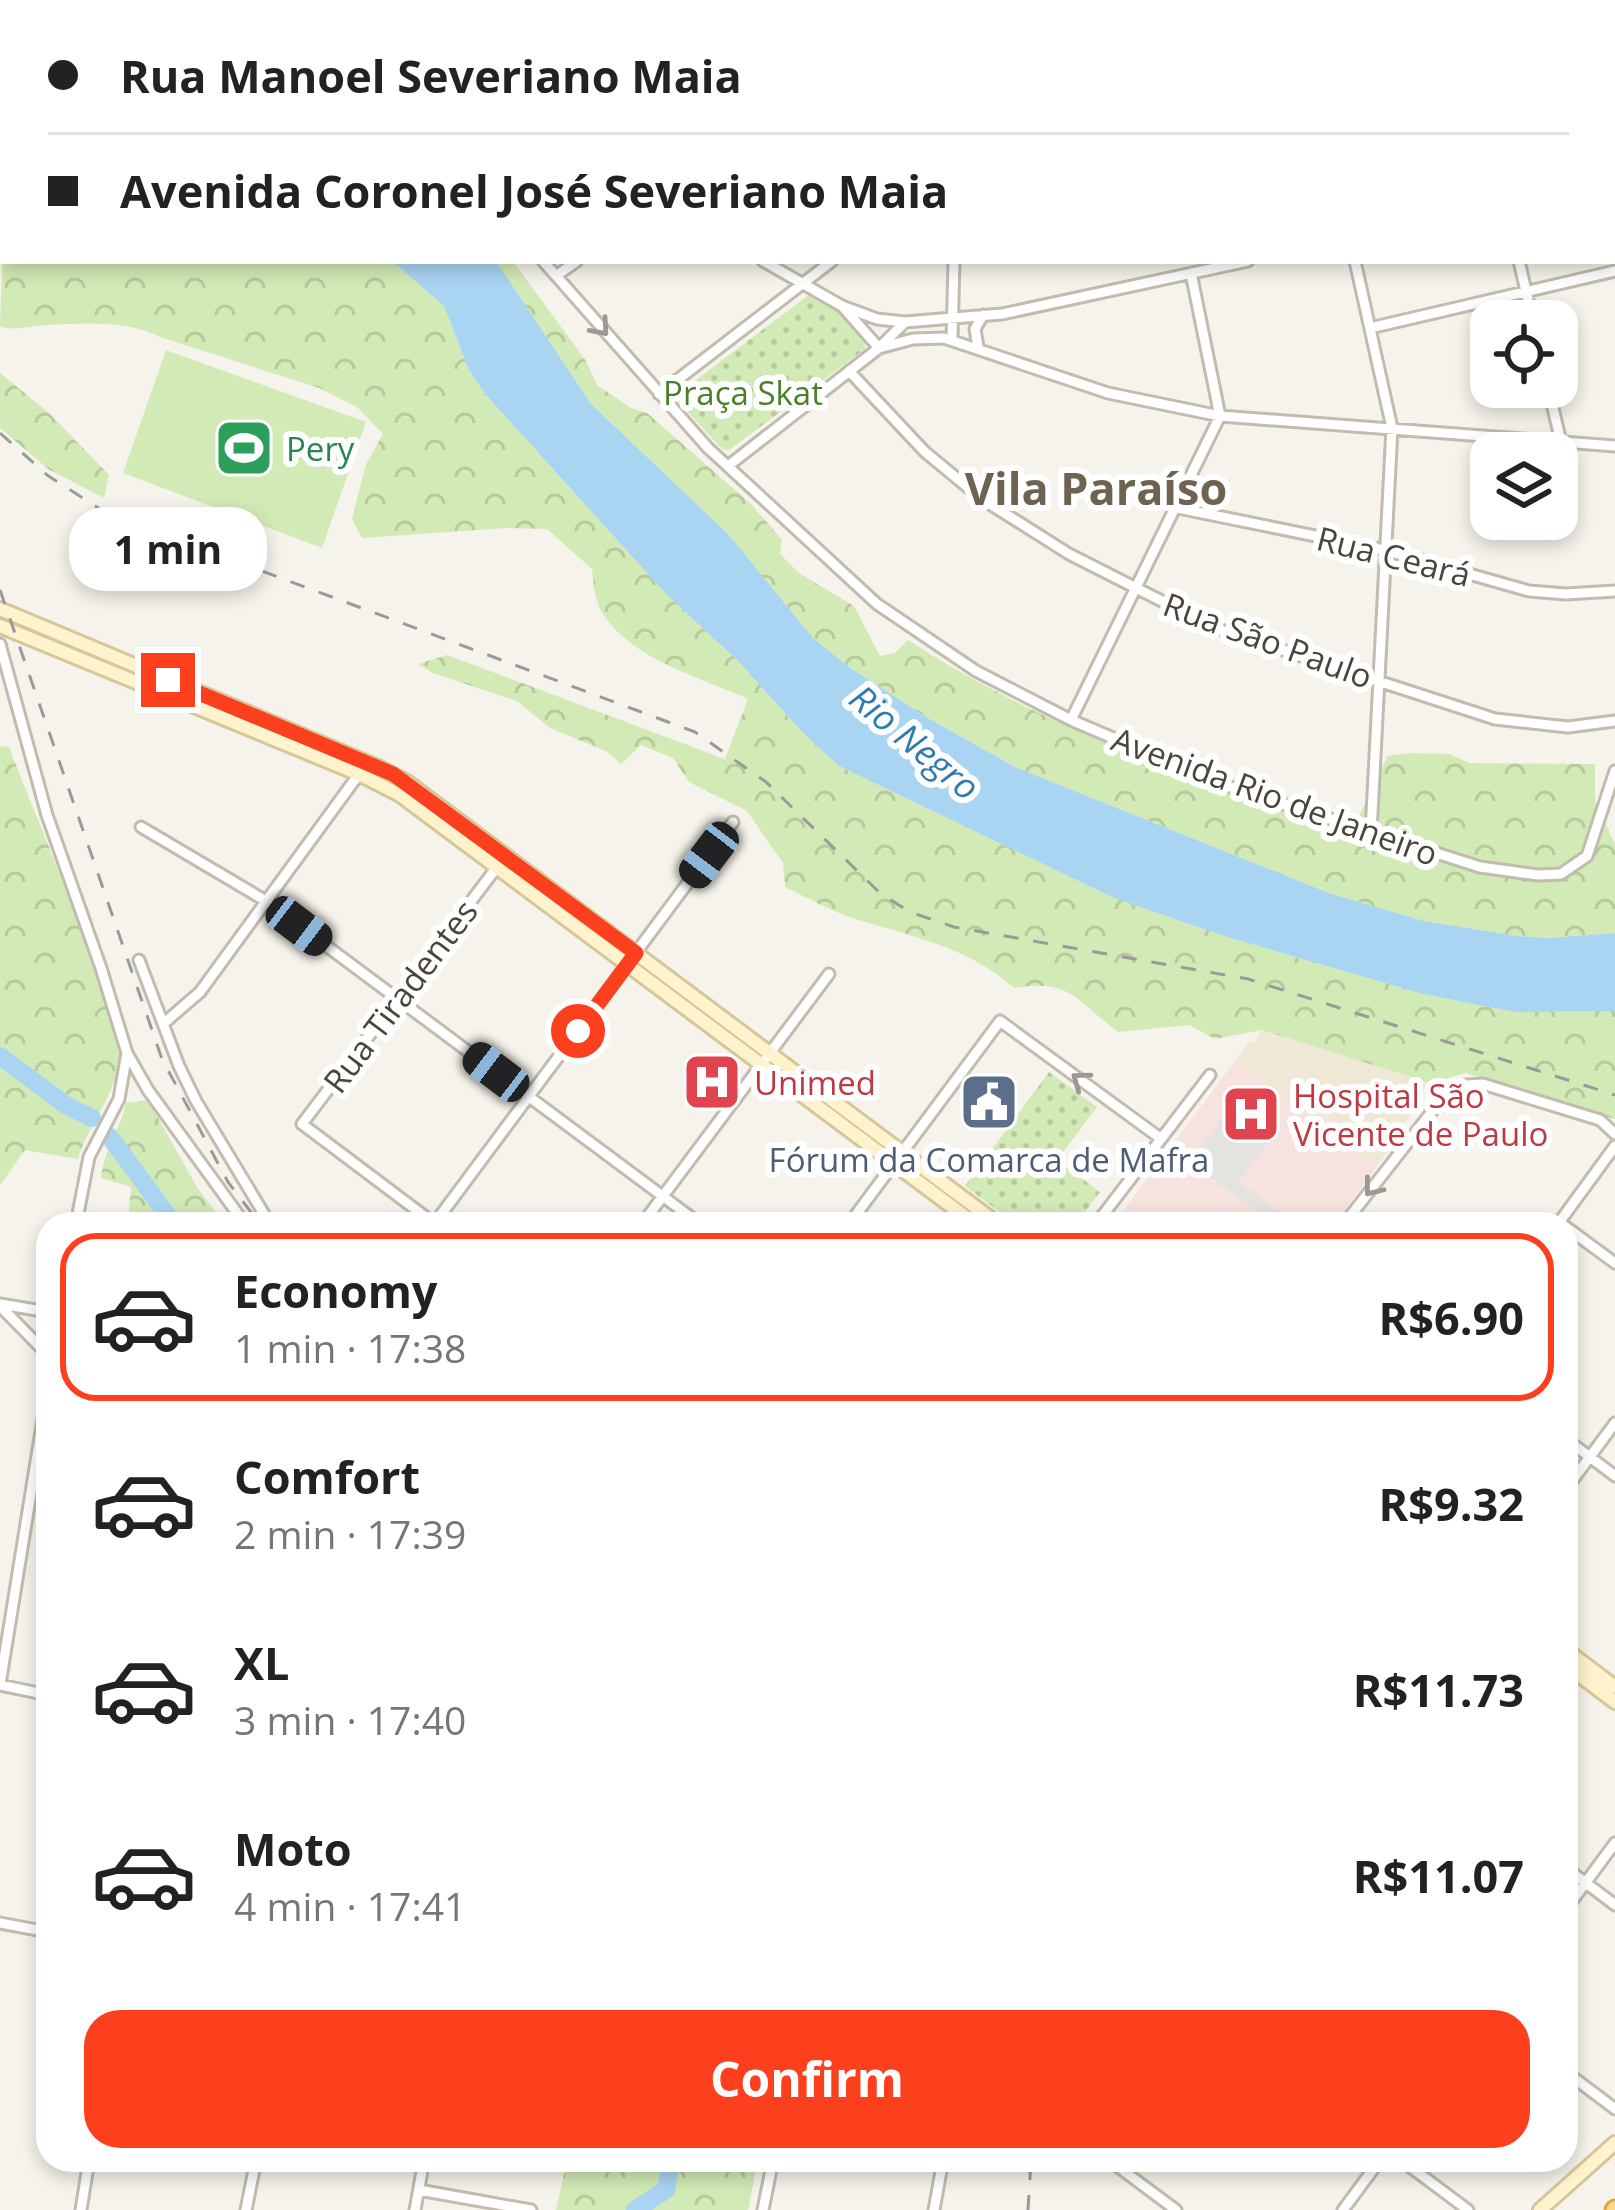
<!DOCTYPE html>
<html lang="en">
<head>
<meta charset="utf-8">
<style>
  :root { --surface:#fff; --page:#f6f6f6; --text:#222; --muted:#767676; --line:#e0e0e0; --accent:#fc3f1d }
  body { margin:0; font-family:"Open Sans",sans-serif; background:var(--page); color:var(--text); height:100vh; display:flex; flex-direction:column; font-size:45px; white-space:nowrap }
  * { box-sizing:border-box; margin:0 }
  p { font-size:39px; color:var(--muted) }
  .icon { flex:none; width:66px; height:66px; fill:none; stroke:currentColor; stroke-width:2; stroke-linecap:round; stroke-linejoin:round }
  .map { position:relative; flex:1; overflow:hidden }
  .sheet { position:absolute; left:36px; top:1212px; width:1542px; height:960px; display:flex; flex-direction:column; background:var(--surface); border-radius:36px; box-shadow:0 6px 18px #0003 }
  .sheet>* { flex:none }
  .hud { position:absolute; left:0px; top:0px; width:1617px; height:264px; box-shadow:0 6px 18px #0003; display:grid; align-content:center; height:264px; padding:0 48px; background:var(--surface) }
  .buttons { position:absolute; left:1470px; top:300px; display:grid; gap:24px }
  .buttons a { display:grid; place-items:center; width:108px; height:108px; border-radius:24px; background:var(--surface); box-shadow:0 6px 18px #0003; font-size:60px }
  .end { position:absolute; width:54px; height:54px; margin:-27px; border:15px solid #fc3f1d; background:#fff; box-shadow:0 0 0 6px #fff }
  .from { border-radius:50% }
  .bubble { position:absolute; height:84px; border-radius:36px; background:var(--surface); box-shadow:0 6px 18px #0003; font-size:39px; font-weight:700; line-height:84px; text-align:center }
  .car { position:absolute; width:36px; height:72px; margin:-36px -18px; border-radius:15px; box-shadow:0 0 9px 3px #0007; background:linear-gradient(#222 24%,#8ab4d8 0 40%,#222 0 76%,#8ab4d8 0 86%,#222 0) }
  .hud b { display:flex; align-items:center; gap:42px; height:114px; font-size:45px }
  .hud b+b { border-top:3px solid var(--line) }
  .hud i { width:30px; height:30px; background:var(--text) }
  ul { padding:21px 0 0; list-style:none }
  li { display:flex; align-items:center; gap:36px; height:168px; margin:0 24px 18px; padding:0 24px; border:6px solid transparent; border-radius:36px }
  li div { flex:1 }
  li b { display:block; font-size:45px }
  li em { font-style:normal; font-weight:700 }
  li.selected { border-color:var(--accent) }
  li>.icon { width:108px; height:108px; stroke-width:1.5 }
  .action { display:flex; gap:24px; margin-top:auto; padding:24px 48px }
  .action a { flex:1; height:138px; border-radius:36px; background:var(--accent); color:#fff; font-size:48px; font-weight:700; line-height:138px; text-align:center }
  .map>svg:first-child { display:block }
</style>
</head>
<body>
<div class="map">
<svg width="1615" height="2210" viewBox="0 0 1615 2210">
  <defs>
    <pattern id="green-dots" width="8" height="8" patternUnits="userSpaceOnUse" patternTransform="scale(3)"><rect width="8" height="8" fill="#d2eab5"/><path d="M2 2h.1M6 6h.1" fill="none" stroke="#b6ca9c" stroke-width="1.8" stroke-linecap="round"/></pattern>
    <pattern id="forest-crowns" width="20" height="18" patternUnits="userSpaceOnUse" patternTransform="scale(3)"><rect width="20" height="18" fill="#d2eab5"/><path d="M2 6a3 3 0 1 1 6 0M12 15a3 3 0 1 1 6 0" fill="none" stroke="#b6ca9c"/></pattern>
  </defs>
  <rect width="100%" height="100%" fill="#f6f3ec"/>
  <path fill="#efe8d6" d="M1261,1030l169,53 -53,84 -142,-106 14,-20 6,2z"/>
  <path fill="#f6e3e0" d="M1235,1061l142,106 -43,57h-221z"/>
  <path fill="url(#green-dots)" d="M817,289l48,51v9l-136,101 -7,-1 -46,-50v-4z
    M1049,1072l48,35 -33,44v14l36,27 -24,32h-61l-50,-38z"/>
  <path fill="url(#forest-crowns)" d="M3,245v16l108,3 15,-3h266l52,45 25,64 17,25 181,200 71,66 66,73 35,32 275,132 110,38 195,57 54,11 43,8 99,-1v108l-149,-46 -36,10 -168,-53 -47,9 -26,-14 -71,7c-41,-31 -47,-54 -104,-44 -43,-40 -104,-52 -158,-69 -24,-7 -48,-21 -71,-32l-2,-24 -36,-52 -58,-29 -16,-24 -32,-13 -20,19 -13,-12 -58,-24 -33,-27 -84,-28 -15,-9 29,-9 278,104 23,-60c-46,-21 -117,-40 -145,-85 -9,-14 -9,-29 -11,-45l-45,-40 -40,-1 -145,10 -10,-19 14,-55 17,-30 -26,-27 -38,-19 -159,-51c-31,-17 -77,-14 -113,-12 -16,0 -32,7 -47,1z
    M496,261l19,3 71,97 11,24 34,23 16,5 104,91 31,36 -2,14 19,19 55,33 26,50 15,-3 13,-13c134,88 286,137 436,194l17,-22 27,-56 22,-3 39,1 21,9 125,1v37l20,43v89l-67,5 -31,-2 -93,-15 -95,-28 -314,-126 -89,-50 -77,-50 -36,-29 -85,-104 -137,-130z
    M0,373l49,40 60,62 -5,23 -56,-29 -48,-41z
    M0,746l9,1c20,54 117,278 110,318 -7,35 -31,60 -41,94l-53,-9 -25,35z
    M148,1100l50,89 27,35h-97l3,-37 -30,-9c3,-29 19,-48 25,-75z
    M567,2160h191l-10,50h-192z"/>
  <path fill="#d2eab5" d="M166,350l200,72 -44,126 -199,-75z"/>
  <path fill="#e5e3e0" d="M1240,1094l42,31 -44,57 58,42h-21l-86,-62z"/>
  <path fill="#a9d4f2" d="M392,261h104l95,143 137,130 85,104 36,29 77,50 89,50 314,126 95,28 93,15 31,2 67,-5v78l-99,1 -43,-8 -54,-11 -195,-57 -110,-38 -275,-132 -35,-32 -66,-73 -71,-66 -181,-200 -17,-25 -25,-64z"/>
  <g fill="none" stroke-linecap="round" stroke-linejoin="round">
    <path stroke="#a9d4f2" stroke-width="18" d="M0,1056l67,50 25,12
      M110,1137l64,87
      M635,2210l31,-20 5,-30"/>
    <defs>
      <path id="minor" d="M109,0l2,3
        M178,0l3,3
        M316,0l2,3
        M506,0l1,3
        M762,0l2,3
        M1129,0l3,3
        M1338,0l1,3
        M1383,0v3
        M229,3l5,-3
        M960,3l1,-3
        M1212,3l13,-3
        M543,261l165,187 169,156 99,67 95,49 147,63 262,84 58,8 23,-1 26,-18 28,-85
        M763,261l79,45 35,13 28,3 97,-8 246,-53
        M1355,261l37,167 -21,405
        M1519,261l14,60
        M556,276l21,-15
        M842,306l37,42 34,-9 31,-1 164,55 112,23 395,30
        M1370,328l245,-57
        M952,340l2,-79
        M978,347l-3,-18 8,-14
        M849,371l76,81 57,47 87,55 146,74 280,91 73,8 47,-6
        M1548,387l13,55
        M659,394l173,-133
        M728,466l151,-118 26,-26
        M1173,507l211,43 145,41 37,3 49,-3
        M0,644l47,171 54,153 26,85 21,37 97,134
        M1071,720l149,-304 -29,-143
        M141,827l125,74 434,323
        M139,960l40,106 17,35 74,123
        M163,1024l37,-32 159,-218
        M76,1224l13,-67 30,-58 8,-46
        M434,1224l299,-402
        M435,1224l-133,-100 195,-257
        M642,1224l187,-250
        M849,1224l151,-203 160,117
        M1096,1224l114,-149
        M1344,1224l108,-138 31,-2 16,5 101,31 15,14
        M1558,1224l57,-78
        M1566,1227l49,36
        M0,1304l48,8
        M0,1306l48,49
        M1566,1439l49,37
        M1566,1489l49,-66
        M0,1684l48,-296
        M0,1685l48,10
        M1566,1868l49,37
        M1566,1909l49,-66
        M0,1923l48,9
        M1566,2072l49,37
        M1109,2160l67,50
        M1401,2160l67,50
        M419,2190l112,20
        M81,2210l8,-50
        M246,2210l10,-50
        M415,2210l9,-50
        M763,2210l10,-50
        M934,2210l9,-50
        M1343,2210l37,-50"/>
      <path id="secondary" d="M34,3l3,-3
        M51,3l3,-3
        M3,33v9
        M0,54l3,-3
        M0,609l378,158 29,15 591,442
        M0,626l359,148 41,21 575,429
        M1566,1650l49,37
        M1566,1665l49,37
        M1540,2210l75,-67"/>
      <path id="trunk" d="M1614,2210l1,-1"/>
    </defs>
    <use href="#minor" stroke="#c2bbae" stroke-width="15"/>
    <use href="#secondary" stroke="#d6c79b" stroke-width="18"/>
    <use href="#trunk" stroke="#e0a43c" stroke-width="21"/>
    <use href="#minor" stroke="#fff" stroke-width="9"/>
    <use href="#secondary" stroke="#fff3cd" stroke-width="12"/>
    <use href="#trunk" stroke="#ffd985" stroke-width="15"/>
    <path stroke="#9a9a9a" stroke-width="3" stroke-dasharray="15 15" stroke-linecap="butt" d="M0,433l47,42 59,38 589,219 71,50 114,111 30,19 44,15 294,52 367,116
      M0,590l162,469 66,123 32,42
      M1028,2210l3,-50"/>
  </g>
  <defs><path id="oneway-chevron" d="M-2-3.5L2.5 0L-2 3.5" fill="none" stroke-width="1.6" stroke-linecap="round" stroke-linejoin="round" transform="scale(3)"/></defs>
  <g stroke="#9c9892">
    <use href="#oneway-chevron" transform="translate(601 328) rotate(49)"/>
    <use href="#oneway-chevron" transform="translate(1080 1080) rotate(-144)"/>
    <use href="#oneway-chevron" transform="translate(1372 1188) rotate(128)"/>
  </g>
  <g fill="none" stroke-linecap="round" stroke-linejoin="round">
    <path stroke="#fc3f1d" stroke-width="15" d="M168,680l225,94 243,179 -58,78"/>
  </g>
  <defs>
    <symbol id="stadium-square" viewBox="-11 -11 22 22"><rect x="-9" y="-9" width="18" height="18" rx="4" fill="#2e9e5b" stroke="#fff"/><path d="M0-5a6.5 5 0 1 0 0 10a6.5 5 0 1 0 0-10ZM-3.5-1.8h7v3.6h-7Z" fill="#fff"/></symbol>
    <symbol id="hospital-square" viewBox="-11 -11 22 22"><rect x="-9" y="-9" width="18" height="18" rx="4" fill="#e0444e" stroke="#fff"/><path d="M-5-5h3v3.5h4V-5h3V5h-3V1.5h-4V5h-3Z" fill="#fff"/></symbol>
    <symbol id="civic-square" viewBox="-11 -11 22 22"><rect x="-9" y="-9" width="18" height="18" rx="4" fill="#5c6f8a" stroke="#fff"/><path d="M-.6-6.5H3V-4.5H.6V-3L4-1V1h2V6H-6V1h2V-1L-.6-3ZM-1.2 2.5V6h2.4V2.5Z" fill="#fff"/></symbol>
  </defs>
  <g fill-rule="evenodd">
    <use href="#stadium-square" x="211" y="415" width="66" height="66"/>
    <use href="#hospital-square" x="679" y="1049" width="66" height="66"/>
    <use href="#civic-square" x="956" y="1069" width="66" height="66"/>
    <use href="#hospital-square" x="1218" y="1081" width="66" height="66"/>
  </g>
  <g text-anchor="middle" dominant-baseline="central" stroke-width="12" stroke-linejoin="round" paint-order="stroke">
    <g font-size="33" fill="#4a7f2a" stroke="#fff">
      <text x="743" y="392">Praça Skat</text>
    </g>
    <g font-size="33" fill="#27864d" stroke="#fff" text-anchor="start">
      <text x="286" y="448">Pery</text>
    </g>
    <g font-size="33" fill="#4b4439" stroke="#fff">
      <text transform="translate(1394 556) rotate(14)">Rua Ceará</text>
      <text transform="translate(1268 640) rotate(20)">Rua São Paulo</text>
      <text transform="translate(1275 796) rotate(20)">Avenida Rio de Janeiro</text>
      <text transform="translate(400 996) rotate(-53)">Rua Tiradentes</text>
    </g>
    <g font-size="33" fill="#be3a42" stroke="#fff" text-anchor="start">
      <text x="754" y="1082">Unimed</text>
      <text x="1293" y="1095">Hospital São<tspan x="1293" dy="38">Vicente de Paulo</tspan></text>
    </g>
    <g font-size="33" fill="#4e5e75" stroke="#fff">
      <text x="989" y="1159">Fórum da Comarca de Mafra</text>
    </g>
    <g font-size="36" font-style="italic" fill="#2e7ab2" stroke="#fff">
      <text transform="translate(915 742) rotate(40)">Rio Negro</text>
    </g>
    <g font-size="45" font-weight="bold" fill="#6e6250" stroke="#fff">
      <text x="1096" y="487">Vila Paraíso</text>
    </g>
  </g>
</svg>
<div class="buttons">
<a><svg class="icon" aria-label="locate" viewBox="0 0 24 24"><circle cx="12" cy="12" r="6"/><path d="M12 2v4M12 18v4M2 12h4M18 12h4"/></svg></a>
<a><svg class="icon" aria-label="layers" viewBox="0 0 24 24"><path d="M12 4l9 5-9 5-9-5zM3 14l9 5 9-5"/></svg></a>
</div>
<i class="end from" style="left:578px;top:1031px"></i>
<i class="end" style="left:168px;top:680px"></i>
<div class="bubble" style="left:69px;top:507px;width:198px">1 min</div>
<i class="car" style="left:709px;top:855px;rotate:217deg"></i>
<i class="car" style="left:299px;top:926px;rotate:127deg"></i>
<i class="car" style="left:496px;top:1072px;rotate:307deg"></i>
<div class="hud">
<b><i class="from"></i>Rua Manoel Severiano Maia</b>
<b><i></i>Avenida Coronel José Severiano Maia</b>
</div>
<section class="sheet">
<ul>
<li class="selected"><svg class="icon" aria-label="car" viewBox="0 0 24 24"><path d="M5 17H2v-5l4-1 3-4h7l3 4 3 1v5h-3M9 17h6M6 11h13"/><circle cx="7" cy="17" r="2"/><circle cx="17" cy="17" r="2"/></svg><div><b>Economy</b><p>1 min · 17:38</p></div><em>R$6.90</em></li>
<li><svg class="icon" aria-label="car" viewBox="0 0 24 24"><path d="M5 17H2v-5l4-1 3-4h7l3 4 3 1v5h-3M9 17h6M6 11h13"/><circle cx="7" cy="17" r="2"/><circle cx="17" cy="17" r="2"/></svg><div><b>Comfort</b><p>2 min · 17:39</p></div><em>R$9.32</em></li>
<li><svg class="icon" aria-label="car" viewBox="0 0 24 24"><path d="M5 17H2v-5l4-1 3-4h7l3 4 3 1v5h-3M9 17h6M6 11h13"/><circle cx="7" cy="17" r="2"/><circle cx="17" cy="17" r="2"/></svg><div><b>XL</b><p>3 min · 17:40</p></div><em>R$11.73</em></li>
<li><svg class="icon" aria-label="car" viewBox="0 0 24 24"><path d="M5 17H2v-5l4-1 3-4h7l3 4 3 1v5h-3M9 17h6M6 11h13"/><circle cx="7" cy="17" r="2"/><circle cx="17" cy="17" r="2"/></svg><div><b>Moto</b><p>4 min · 17:41</p></div><em>R$11.07</em></li>
</ul>
<div class="action"><a>Confirm</a></div>
</section>
</div>
</body>
</html>
